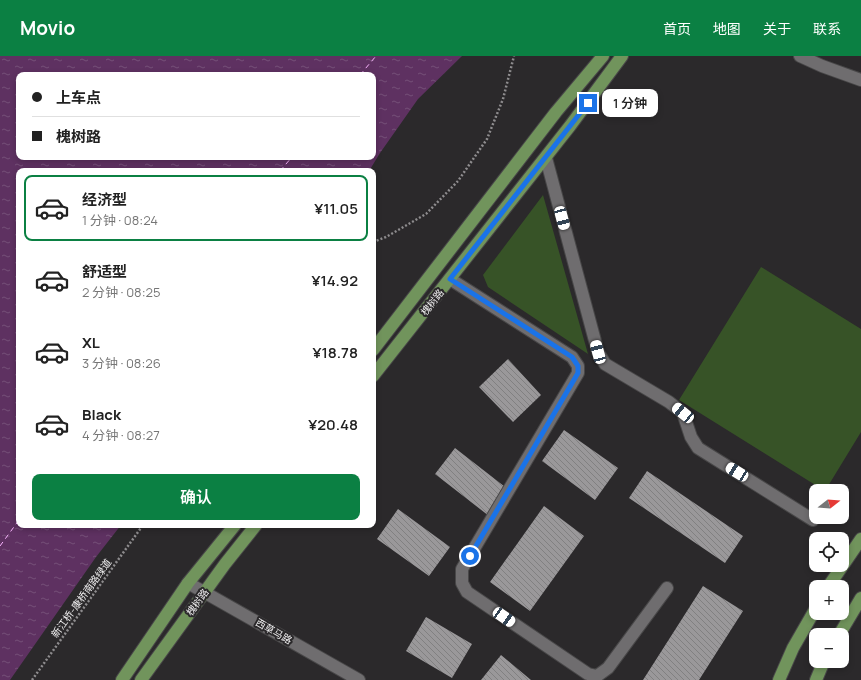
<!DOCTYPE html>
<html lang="zh">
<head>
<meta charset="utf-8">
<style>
  :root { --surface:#fff; --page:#f2f2f2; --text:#222; --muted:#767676; --line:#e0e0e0; --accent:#0b8043 }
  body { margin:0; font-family:Manrope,"Noto Sans SC",sans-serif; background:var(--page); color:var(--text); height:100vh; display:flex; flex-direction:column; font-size:15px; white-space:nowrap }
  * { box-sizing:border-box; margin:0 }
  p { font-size:13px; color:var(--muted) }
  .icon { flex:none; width:22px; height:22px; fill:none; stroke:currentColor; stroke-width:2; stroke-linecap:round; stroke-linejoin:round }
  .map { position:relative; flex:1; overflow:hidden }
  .drawer { position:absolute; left:16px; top:112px; width:360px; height:360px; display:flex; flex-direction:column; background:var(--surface); border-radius:8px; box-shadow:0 2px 6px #0003 }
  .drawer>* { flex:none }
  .banner { position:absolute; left:16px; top:16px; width:360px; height:88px; border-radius:8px; box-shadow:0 2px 6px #0003; display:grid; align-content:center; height:88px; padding:0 16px; background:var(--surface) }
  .needle { width:26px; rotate:73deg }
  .controls { position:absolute; left:809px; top:428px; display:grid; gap:8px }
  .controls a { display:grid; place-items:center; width:40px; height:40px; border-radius:8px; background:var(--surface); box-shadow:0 2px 6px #0003; font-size:20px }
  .end { position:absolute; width:18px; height:18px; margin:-9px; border:5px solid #1a73e8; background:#fff; box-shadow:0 0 0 2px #fff }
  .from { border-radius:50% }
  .bubble { position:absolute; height:28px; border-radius:8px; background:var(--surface); box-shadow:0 2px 6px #0003; font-size:13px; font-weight:600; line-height:28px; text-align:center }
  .car { position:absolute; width:12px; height:24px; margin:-12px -6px; border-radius:5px; box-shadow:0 0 3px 1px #0007; background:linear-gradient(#fff 24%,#345 0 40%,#fff 0 76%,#345 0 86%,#fff 0) }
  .banner b { display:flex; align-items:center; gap:14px; height:38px; font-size:15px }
  .banner b+b { border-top:1px solid var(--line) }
  .banner i { width:10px; height:10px; background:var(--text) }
  ul { padding:7px 0 0; list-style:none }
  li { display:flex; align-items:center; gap:12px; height:66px; margin:0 8px 6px; padding:0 8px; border:2px solid transparent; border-radius:8px }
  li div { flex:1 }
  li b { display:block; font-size:15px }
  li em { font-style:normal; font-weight:600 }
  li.selected { border-color:var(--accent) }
  li>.icon { width:36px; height:36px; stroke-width:1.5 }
  .cta { display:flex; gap:8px; margin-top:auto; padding:8px 16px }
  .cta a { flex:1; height:46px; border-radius:8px; background:var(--accent); color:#fff; font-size:16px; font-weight:600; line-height:46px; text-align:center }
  header { display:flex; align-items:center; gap:24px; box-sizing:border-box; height:56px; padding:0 20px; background:var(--accent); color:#fff }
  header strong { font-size:19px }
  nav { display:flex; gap:22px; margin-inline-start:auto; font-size:14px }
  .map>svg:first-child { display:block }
</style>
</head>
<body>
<header>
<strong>Movio</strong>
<nav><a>首页</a><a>地图</a><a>关于</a><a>联系</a></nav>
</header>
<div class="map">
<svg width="861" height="624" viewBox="0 0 861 624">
  <defs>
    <pattern id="water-ripples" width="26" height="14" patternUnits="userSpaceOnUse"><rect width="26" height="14" fill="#5e3161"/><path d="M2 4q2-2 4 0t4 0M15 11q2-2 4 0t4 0" fill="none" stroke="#754f78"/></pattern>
    <pattern id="building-back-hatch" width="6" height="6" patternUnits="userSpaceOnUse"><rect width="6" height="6" fill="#9a989a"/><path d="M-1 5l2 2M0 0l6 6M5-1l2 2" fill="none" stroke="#818081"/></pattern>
  </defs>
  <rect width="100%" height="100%" fill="#2b292b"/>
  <path fill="#375327" d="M543,139l45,159 -100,-67 -5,-12z
    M761,211l100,62v103l-36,59 -146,-91z"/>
  <path fill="url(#water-ripples)" fill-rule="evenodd" d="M0,0h462l-44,43 -38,54 -11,18h-350v354h102l-25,32 -86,123h-10zM19,19h354v82h-354z"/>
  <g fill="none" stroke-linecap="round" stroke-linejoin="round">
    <path stroke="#f9b3fe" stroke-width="1" stroke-dasharray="5 4" stroke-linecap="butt" d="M360,19l16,-19
      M280,115l12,-14
      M0,490l19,-26"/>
  </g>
  <path fill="url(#building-back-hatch)" d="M508,303l33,36 -28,27 -34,-35z
    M564,374l54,38 -23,32 -53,-39z
    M455,392l54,42 -20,26 -54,-42z
    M647,415l96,65 -18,27 -96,-65z
    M544,450l40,30 -54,75 -40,-29z
    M398,453l52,38 -21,29 -52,-37z
    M703,530l40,25 -44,69h-56z
    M426,561l46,27 -20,34 -46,-27z
    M501,599l30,25h-50z"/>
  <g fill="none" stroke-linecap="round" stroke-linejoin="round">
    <defs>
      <path id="minor" d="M800,0l22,10 39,14
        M546,102l52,194 7,12 64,38 14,11 8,24 7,11 115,72
        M450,223l122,78 6,9v7l-116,196v14l5,9 121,82 9,2 11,-8 59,-80
        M188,527l171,97"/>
      <path id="major" d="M373,294l183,-238 47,-56
        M373,320l197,-250 52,-70
        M828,531l33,-48
        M839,579l22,-37
        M122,624l66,-97 47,-58
        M141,624l84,-116 31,-39
        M779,624l14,-32 23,-40
        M816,624l8,-19"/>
    </defs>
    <use href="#minor" stroke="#484748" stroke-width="14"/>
    <use href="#major" stroke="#484748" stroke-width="14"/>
    <path stroke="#8e8c8e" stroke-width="2.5" stroke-dasharray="2 2" stroke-linecap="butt" d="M373,186l13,-5 40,-23 32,-33 29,-42 16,-40 11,-43
      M32,624l111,-155"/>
    <use href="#minor" stroke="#6f6d6f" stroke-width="12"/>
    <use href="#major" stroke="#71945c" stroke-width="12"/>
  </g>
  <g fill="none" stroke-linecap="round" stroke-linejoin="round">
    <path stroke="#1a73e8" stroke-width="5" d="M470,500l108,-183v-7l-6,-9 -122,-78 138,-176"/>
  </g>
  <g text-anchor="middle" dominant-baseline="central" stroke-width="4" stroke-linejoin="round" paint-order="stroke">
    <g font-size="10" fill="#eeedee" stroke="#2b292b">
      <text transform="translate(432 246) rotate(-52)">槐树路</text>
      <text transform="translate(81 542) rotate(-54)">新江桥-康桥南路绿道</text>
      <text transform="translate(197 546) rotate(-54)">槐树路</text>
      <text transform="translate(274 575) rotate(30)">西草马路</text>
    </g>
  </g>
</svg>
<div class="controls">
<a><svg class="needle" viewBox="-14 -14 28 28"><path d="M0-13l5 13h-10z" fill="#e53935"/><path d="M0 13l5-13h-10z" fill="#767676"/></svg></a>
<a><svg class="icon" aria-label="locate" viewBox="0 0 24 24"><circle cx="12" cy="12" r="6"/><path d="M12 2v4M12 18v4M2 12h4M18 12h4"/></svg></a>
<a>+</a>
<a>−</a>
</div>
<i class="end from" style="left:470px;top:500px"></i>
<i class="end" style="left:588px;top:47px"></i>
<div class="bubble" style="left:602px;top:33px;width:56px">1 分钟</div>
<i class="car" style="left:562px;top:162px;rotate:165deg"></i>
<i class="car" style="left:598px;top:296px;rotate:345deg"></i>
<i class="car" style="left:683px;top:357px;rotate:309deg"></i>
<i class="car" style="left:737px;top:416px;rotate:302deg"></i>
<i class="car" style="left:504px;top:561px;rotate:124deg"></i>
<div class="banner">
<b><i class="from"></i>上车点</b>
<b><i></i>槐树路</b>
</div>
<section class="drawer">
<ul>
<li class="selected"><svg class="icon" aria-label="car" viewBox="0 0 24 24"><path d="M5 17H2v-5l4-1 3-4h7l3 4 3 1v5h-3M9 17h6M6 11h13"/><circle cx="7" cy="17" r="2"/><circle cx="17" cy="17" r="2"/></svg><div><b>经济型</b><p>1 分钟 · 08:24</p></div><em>¥11.05</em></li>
<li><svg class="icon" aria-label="car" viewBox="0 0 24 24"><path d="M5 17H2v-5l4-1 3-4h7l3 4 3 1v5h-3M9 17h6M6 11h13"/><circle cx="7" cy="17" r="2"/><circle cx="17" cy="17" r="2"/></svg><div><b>舒适型</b><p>2 分钟 · 08:25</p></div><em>¥14.92</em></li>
<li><svg class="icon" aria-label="car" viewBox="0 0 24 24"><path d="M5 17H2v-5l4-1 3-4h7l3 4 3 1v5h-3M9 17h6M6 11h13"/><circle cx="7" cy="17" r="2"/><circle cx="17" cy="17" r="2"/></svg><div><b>XL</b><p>3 分钟 · 08:26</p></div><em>¥18.78</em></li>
<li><svg class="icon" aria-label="car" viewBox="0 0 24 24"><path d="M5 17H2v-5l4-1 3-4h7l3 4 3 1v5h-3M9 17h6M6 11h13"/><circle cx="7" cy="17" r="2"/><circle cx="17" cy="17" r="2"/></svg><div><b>Black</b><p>4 分钟 · 08:27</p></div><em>¥20.48</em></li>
</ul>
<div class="cta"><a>确认</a></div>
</section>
</div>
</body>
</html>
